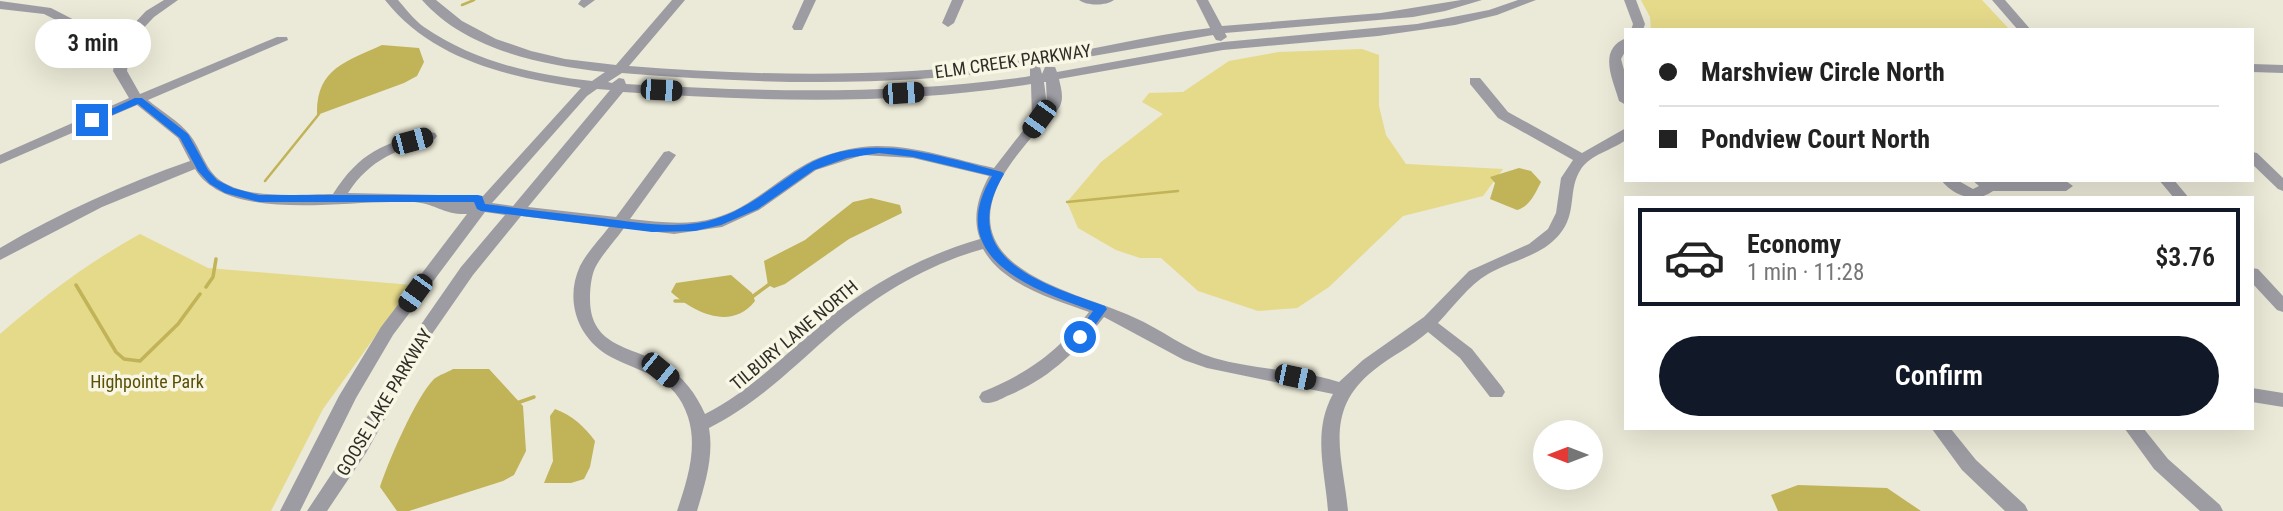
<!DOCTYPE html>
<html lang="en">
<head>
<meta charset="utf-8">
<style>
  :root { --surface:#fff; --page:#f6f6f6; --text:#222; --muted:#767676; --line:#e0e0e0; --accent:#111827 }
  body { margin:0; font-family:"Roboto Condensed",sans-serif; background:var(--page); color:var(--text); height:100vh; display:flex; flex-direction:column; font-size:26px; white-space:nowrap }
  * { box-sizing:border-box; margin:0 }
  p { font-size:23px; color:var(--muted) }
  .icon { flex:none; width:38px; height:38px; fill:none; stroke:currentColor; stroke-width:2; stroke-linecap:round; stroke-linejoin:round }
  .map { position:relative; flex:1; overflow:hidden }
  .sheet { position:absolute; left:1624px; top:196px; width:630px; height:234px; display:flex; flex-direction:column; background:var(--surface); border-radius:0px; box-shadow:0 7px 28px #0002 }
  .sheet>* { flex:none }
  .guide { position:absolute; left:1624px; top:28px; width:630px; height:154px; border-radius:0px; box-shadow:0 7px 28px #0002; display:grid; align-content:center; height:154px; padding:0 35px; background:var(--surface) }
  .needle { width:46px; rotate:270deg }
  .tools { position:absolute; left:1533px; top:420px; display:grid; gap:14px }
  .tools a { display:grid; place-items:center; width:70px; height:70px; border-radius:50%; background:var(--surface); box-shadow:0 7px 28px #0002; font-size:35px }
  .end { position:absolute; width:32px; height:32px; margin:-16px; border:9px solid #1a73e8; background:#fff; box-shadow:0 0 0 4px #fff }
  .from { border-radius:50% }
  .bubble { position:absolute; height:49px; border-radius:24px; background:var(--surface); box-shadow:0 7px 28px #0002; font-size:23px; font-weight:600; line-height:49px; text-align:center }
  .car { position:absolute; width:21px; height:42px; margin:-21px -10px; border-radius:9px; box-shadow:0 0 5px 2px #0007; background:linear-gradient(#222 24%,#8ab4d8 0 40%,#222 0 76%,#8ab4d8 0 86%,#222 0) }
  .guide b { display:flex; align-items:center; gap:24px; height:66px; font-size:26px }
  .guide b+b { border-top:2px solid var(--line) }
  .guide i { width:18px; height:18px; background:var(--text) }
  ul { padding:12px 0 0; list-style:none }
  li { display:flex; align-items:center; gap:21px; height:98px; margin:0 14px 10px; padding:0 21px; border:4px solid var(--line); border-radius:0px }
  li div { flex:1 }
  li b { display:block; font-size:26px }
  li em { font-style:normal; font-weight:600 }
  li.active { border-color:var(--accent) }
  li>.icon { width:63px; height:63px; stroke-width:1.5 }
  .button { display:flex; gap:14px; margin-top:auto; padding:14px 35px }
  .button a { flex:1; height:80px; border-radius:42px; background:var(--accent); color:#fff; font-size:28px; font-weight:600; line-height:80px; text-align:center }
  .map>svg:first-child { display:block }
</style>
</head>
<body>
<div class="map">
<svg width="2283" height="511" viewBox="0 0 2283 511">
  <rect width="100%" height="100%" fill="#ebe9d7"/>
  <path fill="#e5d98a" d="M1641,0h341l28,30h-359l-1,-13z
    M1362,49l17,6v51l7,29 20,29 97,5 -20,27 -80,20 -74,71 -32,21 -39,3 -60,-20 -37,-33h-21l-24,-8 -38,-22 -11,-26 34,-40 62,-48 -21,-12 7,-9 34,-1 46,-31 50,-9z
    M140,234l68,34 204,17 -89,124 -52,102h-271v-177c44,-38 89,-72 140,-100z"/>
  <path fill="#c1b358" d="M382,45l37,3 5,14 -7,14 -13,7 -87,32c-1,-47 29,-53 65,-70z
    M1519,168l12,3 10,11c-6,12 -11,24 -24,28l-27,-11 5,-16 -5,-6z
    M871,198l29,7 2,8 -53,26 -64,45 -11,4 -6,-3 -4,-24 41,-21 48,-38z
    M731,275l21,18 3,8c-23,30 -61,12 -84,-9l5,-9z
    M453,369h36l34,37 3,45 -12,24 -11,6 -94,30h-12l-17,-24c8,-25 36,-90 54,-108 5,-4 14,-7 19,-10z
    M555,409c18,7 29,17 40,32l-5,26 -6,12 -13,4h-27l9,-22 -3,-45z
    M1798,485l89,3 34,23h-143l-7,-16z"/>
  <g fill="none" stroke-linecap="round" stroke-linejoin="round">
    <path stroke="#c1b358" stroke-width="2.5" d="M462,5l12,-5
      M265,181l54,-67
      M1067,202l111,-11"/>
    <path stroke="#c1b358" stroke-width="3.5" d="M76,285l40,67 8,7 16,2 38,-37 22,-30
      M206,287l7,-10 3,-18
      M752,297l19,-14
      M675,301h10
      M517,403l17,-6"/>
    <path fill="#9d9ca3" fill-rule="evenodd" d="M164,0h14l-24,17 -15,16 -9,14 -3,24 13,23 137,-57h10l1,3 -140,60c13,11 32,22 42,35 10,13 14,30 26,42 27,24 84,17 117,17 27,-42 50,-51 97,-62l5,1 2,3 -2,3c-37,10 -65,20 -87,54l135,3 98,-108c-72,-11 -149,-28 -196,-88h13c8,9 16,20 26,27 49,34 109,48 168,54l13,-9c-63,-7 -139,-22 -183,-72h14l26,21 34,18 35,12 34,8 51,6 56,-65h13l-56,66c126,10 256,12 382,-4 67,-8 132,-26 199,-34l-14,-28h12l14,26 159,-13 80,-13h21l-37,11 -32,6 -188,16 2,4 -6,4 -5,-1 -3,-5 -177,31 4,1 2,7 3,-7h10l2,5 166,-30 194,-18 72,-14 29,-10h18l-39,15 -42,10 -77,11 -155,14 -164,29c2,9 5,19 1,27 -4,8 -12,13 -18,19 -17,20 -36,41 -46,65 -34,83 86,103 137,127 28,12 52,32 81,41 41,12 84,11 125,24l24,-22 61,-43 45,-46 60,-27 19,-15 8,-16 5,-35 12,-18 -75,-42 -28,-34v-6h10l28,34 74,41 44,-25v12c-14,10 -36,15 -45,29 -14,21 -3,44 -22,66 -19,22 -47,25 -71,39 -20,12 -34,32 -50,49l34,26 30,38 3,5 -3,5h-12l-30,-39 -32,-26c-17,15 -37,24 -54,38 -52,41 -31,86 -26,141h-20c-3,-41 -16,-79 5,-117l-126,-26 -23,-8 -80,-43c-28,35 -55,62 -97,79 -8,4 -16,9 -25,6l-3,-5 3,-5c47,-19 75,-40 107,-80 -36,-13 -86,-27 -106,-63 -54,15 -103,44 -146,80 -42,36 -78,74 -128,99 5,28 -4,56 -12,83h-20c10,-30 21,-63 11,-94 -13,-41 -45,-43 -77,-60 -33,-18 -47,-56 -31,-91 7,-14 20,-27 29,-39l-88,-11 -48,59 -41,59 -66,119 -39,58h-20l45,-68 68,-117 41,-59 44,-52 -20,-3 -92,123 -37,63 -56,113h-20l59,-115 42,-69 86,-113c-21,1 -29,-8 -46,-11 -8,-2 -19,-1 -27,-1 -53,-1 -167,20 -199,-33l-93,38 -102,53v-12c61,-36 124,-64 190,-87l-12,-23 -41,-33 -137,59v-9l129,-57 -16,-27 5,-24 7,-12 -41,-1 -40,-20 -44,-5v-8l51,7 35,18 45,1 15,-16zM1030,67v9l-5,1c-133,18 -266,15 -399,7l-2,-5 -5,-1 -7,5 -4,-1 14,-9c134,11 274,15 408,-6zM1044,82h2l1,23zM1031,84l1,35 -38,49c-42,-9 -89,-26 -132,-21 -17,2 -40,8 -56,17 -31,17 -56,44 -91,54 -28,8 -56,4 -85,1l46,-64 -7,-4 -5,1 -48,65 -88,-10 95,-115c135,9 274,14 408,-8zM597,89l13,1 -97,116 -21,-3 95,-107zM863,155l50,3 76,18c-11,20 -17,42 -9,63 -58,17 -110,45 -156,83 -39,32 -73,69 -119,92 -9,-20 -22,-38 -41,-49 -31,-19 -74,-17 -74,-66 0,-10 1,-22 5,-31 7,-14 20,-27 29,-40l50,6 48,-7 37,-17 57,-40z
      M581,0h14l-11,8 -6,-4z
      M804,0h12l-14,30h-8l-2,-3z
      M952,0h12l-10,23 -6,4 -6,-4z
      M1079,0h35c-8,6 -27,6 -35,0z
      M1624,0h12l9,24 -2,6h-12l2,-6z
      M1992,0h13l26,30h-13z
      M1626,38v12l-5,9 5,18v28l-7,-4c-6,-22 -22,-51 7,-63z
      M2252,64l31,1v8l-31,-1z
      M2252,152l5,1 26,25v13l-5,-2 -26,-25z
      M1941,180h16l16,9 6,-3 -7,-6 94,1 7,5 -7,5h-73c-18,13 -39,5 -52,-11z
      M2159,180h15l15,18h-15z
      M2252,268l6,1 25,27v16l-6,-2 -25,-27z
      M2252,388l31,5v14l-31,-5z
      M1932,429h19l25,31 49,45 3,6h-23l-43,-41z
      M2125,429h19l24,30 52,46 3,6h-23l-46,-42z"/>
  </g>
  <path fill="#1a73e8" d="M135,98h7l46,36 20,36 9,10 16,8 26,7h219l4,1 3,8c39,5 78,10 117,14 31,4 64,10 96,5 43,-7 71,-35 107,-57 61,-36 134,-10 197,6l2,2c-50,84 38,110 101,132l2,3 -23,31h-8v-6l17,-23c-62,-22 -150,-53 -101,-135l-79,-19 -34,-4 -32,5 -33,12 -56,39 -37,16 -26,6 -43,1 -171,-21 -4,-2 -3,-7h-215l-34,-9 -15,-9 -12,-13 -18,-33 -42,-34 -42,18 -9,-2z"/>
  <g text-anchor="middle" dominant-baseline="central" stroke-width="7" stroke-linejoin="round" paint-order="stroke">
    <g font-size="18" fill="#2e2d27" stroke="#f8f6e4">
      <text transform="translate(1013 61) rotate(-8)">ELM CREEK PARKWAY</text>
      <text transform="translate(794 335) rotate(-40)">TILBURY LANE NORTH</text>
      <text transform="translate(384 402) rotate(-59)">GOOSE LAKE PARKWAY</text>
    </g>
    <g font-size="18" fill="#5a5007" stroke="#f8f6e4">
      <text x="147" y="381">Highpointe Park</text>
    </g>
  </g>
</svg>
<div class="tools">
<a><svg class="needle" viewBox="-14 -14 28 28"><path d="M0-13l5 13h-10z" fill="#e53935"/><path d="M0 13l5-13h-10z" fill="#767676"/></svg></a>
</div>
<i class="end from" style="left:1080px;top:337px"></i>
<i class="end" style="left:92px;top:120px"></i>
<div class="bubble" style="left:35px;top:19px;width:116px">3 min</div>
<i class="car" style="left:661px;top:90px;rotate:93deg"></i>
<i class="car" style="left:903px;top:93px;rotate:86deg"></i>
<i class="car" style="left:1039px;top:119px;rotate:216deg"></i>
<i class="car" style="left:412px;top:141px;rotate:75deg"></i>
<i class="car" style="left:415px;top:293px;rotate:216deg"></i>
<i class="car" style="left:660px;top:370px;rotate:129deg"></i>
<i class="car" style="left:1295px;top:377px;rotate:102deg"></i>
<div class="guide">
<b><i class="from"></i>Marshview Circle North</b>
<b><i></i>Pondview Court North</b>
</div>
<section class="sheet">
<ul>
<li class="active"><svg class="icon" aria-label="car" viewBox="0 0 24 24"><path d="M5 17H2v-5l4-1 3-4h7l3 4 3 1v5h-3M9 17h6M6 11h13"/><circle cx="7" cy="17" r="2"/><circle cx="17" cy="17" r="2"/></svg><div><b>Economy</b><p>1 min · 11:28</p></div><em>$3.76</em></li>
</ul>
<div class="button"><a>Confirm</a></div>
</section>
</div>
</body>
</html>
